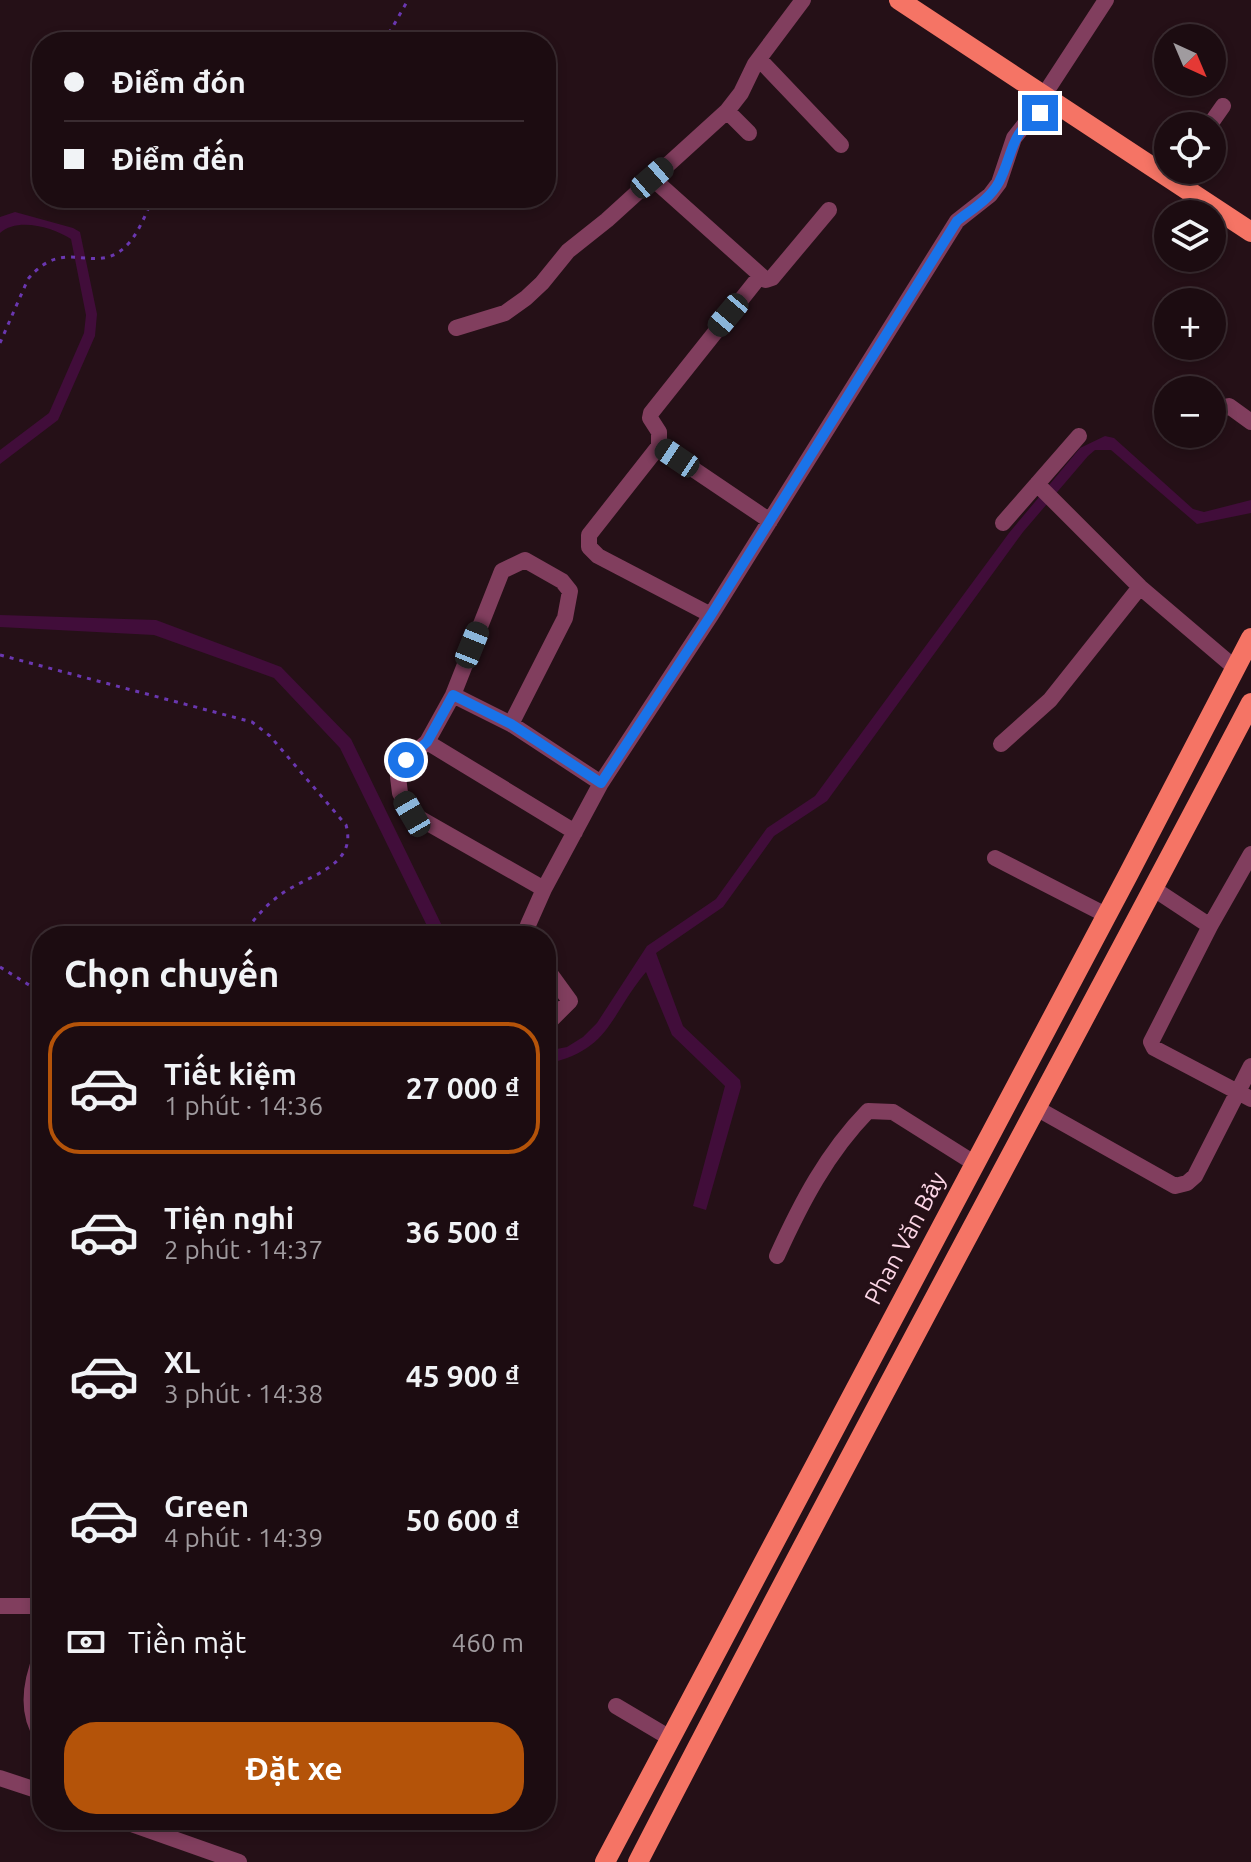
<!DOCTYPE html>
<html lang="vi">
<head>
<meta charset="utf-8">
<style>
  :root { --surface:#1c0c11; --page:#291a1f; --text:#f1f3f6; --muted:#a09b9f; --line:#3a2c31; --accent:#b45309 }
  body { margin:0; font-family:Ubuntu,sans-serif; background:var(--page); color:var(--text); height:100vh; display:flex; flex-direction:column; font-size:30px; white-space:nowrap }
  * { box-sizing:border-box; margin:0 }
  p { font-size:26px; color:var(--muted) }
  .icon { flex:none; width:44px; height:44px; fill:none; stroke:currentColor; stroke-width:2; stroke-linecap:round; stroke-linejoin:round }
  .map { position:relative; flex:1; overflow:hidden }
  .sheet { position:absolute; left:32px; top:926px; width:524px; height:904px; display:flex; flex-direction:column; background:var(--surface); border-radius:32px; box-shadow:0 4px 12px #0003,0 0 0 2px var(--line) }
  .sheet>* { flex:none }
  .hud { position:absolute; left:32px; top:32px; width:524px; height:176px; border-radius:32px; box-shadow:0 4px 12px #0003,0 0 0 2px var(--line); display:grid; align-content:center; height:176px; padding:0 32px; background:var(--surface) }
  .needle { width:52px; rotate:136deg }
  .tools { position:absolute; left:1154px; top:24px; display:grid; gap:16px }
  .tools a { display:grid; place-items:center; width:72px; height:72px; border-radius:50%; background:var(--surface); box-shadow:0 4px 12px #0003,0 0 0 2px var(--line); font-size:40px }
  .end { position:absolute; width:36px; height:36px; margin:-18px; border:10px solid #1a73e8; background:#fff; box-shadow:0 0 0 4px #fff }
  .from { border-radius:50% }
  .car { position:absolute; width:24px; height:48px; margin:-24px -12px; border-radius:10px; box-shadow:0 0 6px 2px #0007; background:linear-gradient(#222 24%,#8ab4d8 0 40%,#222 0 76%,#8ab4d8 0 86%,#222 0) }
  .hud b { display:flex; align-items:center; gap:28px; height:76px; font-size:30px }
  .hud b+b { border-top:2px solid var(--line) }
  .hud i { width:20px; height:20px; background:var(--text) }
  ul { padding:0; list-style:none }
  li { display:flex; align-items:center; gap:24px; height:132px; margin:0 16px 12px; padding:0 16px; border:4px solid transparent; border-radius:32px }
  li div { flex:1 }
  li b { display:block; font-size:30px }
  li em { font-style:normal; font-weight:700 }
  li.current { border-color:var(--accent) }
  li>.icon { width:72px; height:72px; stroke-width:1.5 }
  h2 { padding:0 32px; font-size:36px; line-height:96px }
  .pay { display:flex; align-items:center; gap:20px; height:88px; padding:0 32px; font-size:30px }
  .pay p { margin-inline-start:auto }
  .action { display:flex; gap:16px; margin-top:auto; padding:16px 32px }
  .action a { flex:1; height:92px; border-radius:32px; background:var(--accent); color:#fff; font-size:32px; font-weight:700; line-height:92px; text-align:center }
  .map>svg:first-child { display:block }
</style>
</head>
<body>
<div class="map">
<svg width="1251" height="1862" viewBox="0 0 1251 1862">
  <rect width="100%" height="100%" fill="#251017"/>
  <path fill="#410d3a" d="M15,212l58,16 7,4 17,82 -2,22 -37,84 -58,44v-14l49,-37 35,-80 2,-18 -15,-76c-18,-12 -54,-22 -71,-6v-16z
    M1105,436l9,2 79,71 11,3 47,-12v13l-54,11 -86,-74h-16l-7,6 -65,76 -196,269 -53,35 -51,71 -67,46 27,73 57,54 1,7 -35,123 -13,-4 32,-120 -53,-51 -26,-63c-37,44 -35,78 -100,92v-13l21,-4 16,-10 14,-14 50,-77 69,-47 51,-71 48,-32 194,-263 71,-85z
    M0,615l156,5 125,47 70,72 96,197h-15l-92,-188 -66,-70 -120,-43 -154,-8z"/>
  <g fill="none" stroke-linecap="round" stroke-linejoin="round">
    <path stroke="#6a37b0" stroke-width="3" stroke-dasharray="4 6" stroke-linecap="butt" d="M384,42l24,-42
      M0,343l28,-64c38,-46 68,1 101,-36 11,-13 17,-30 24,-45
      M0,655l252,67 18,14 76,89c12,42 -39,50 -66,70 -15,11 -27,25 -38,41
      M0,967l42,26"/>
    <path stroke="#813e5e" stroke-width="16" d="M759,59l82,86
      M1044,95l62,-95
      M727,111l22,22
      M1209,126l14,-20
      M652,178l114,102 6,-2 57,-68
      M456,328l49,-15 21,-15 16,-15 26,-32 39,-31 120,-109 14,-18 14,-29 48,-64
      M1212,413l17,-7 22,16
      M659,446l111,75
      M1037,484l103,103 94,80
      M1003,523l76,-87
      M711,615l-113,-59 -9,-9v-12l70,-89v-14l-9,-14 1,-5 109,-137
      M453,695l49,-124 23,-11 37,21 8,10 -5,27 -54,106
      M427,742l148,90
      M1001,744l49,-44 90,-113
      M995,858l111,57
      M544,889l-132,-75 -12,-21 -2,-16 8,-17 21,-18 26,-47 58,29 90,59
      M1154,889l56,37 -59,116 3,6 97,51
      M1210,926l41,-72
      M526,936l2,-11 16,-36 57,-106 110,-168 246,-394 33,-26 9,-12 15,-45 11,-14 31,-21
      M546,968l24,33 -24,24
      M1038,1109l137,77 12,-3 8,-7 56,-110
      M777,1256c24,-53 50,-103 91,-145l25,1 81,51
      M0,1606h42
      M42,1654c-11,27 -17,57 0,82
      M616,1706l54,32
      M0,1778l42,14
      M120,1820l119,42"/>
    <path stroke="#f57465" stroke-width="20" d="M899,0l352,232
      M605,1862l523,-987 123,-237
      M638,1862c200,-389 410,-772 613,-1159"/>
  </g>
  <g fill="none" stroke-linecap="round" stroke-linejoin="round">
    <path stroke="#1a73e8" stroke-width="10" d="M406,760l21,-18 26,-47 58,29 90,59 110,-168 246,-394c14,-11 33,-22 42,-39 15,-30 10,-47 41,-69"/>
  </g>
  <g text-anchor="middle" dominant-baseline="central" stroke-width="6" stroke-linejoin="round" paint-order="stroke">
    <g font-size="24" fill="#fcd6e6" stroke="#251017">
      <text transform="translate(905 1238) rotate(-62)">Phan Văn Bảy</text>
    </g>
  </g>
</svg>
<div class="tools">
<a><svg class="needle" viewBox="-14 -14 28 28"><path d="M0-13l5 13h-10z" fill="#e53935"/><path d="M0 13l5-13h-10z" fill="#a09b9f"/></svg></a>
<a><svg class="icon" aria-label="locate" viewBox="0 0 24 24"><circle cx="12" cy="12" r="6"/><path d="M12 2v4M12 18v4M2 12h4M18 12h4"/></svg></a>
<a><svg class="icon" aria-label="layers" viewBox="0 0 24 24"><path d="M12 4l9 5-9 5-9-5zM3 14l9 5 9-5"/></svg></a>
<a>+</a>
<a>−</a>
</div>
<i class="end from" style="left:406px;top:760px"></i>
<i class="end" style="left:1040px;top:113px"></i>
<i class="car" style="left:652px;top:178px;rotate:49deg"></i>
<i class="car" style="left:728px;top:315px;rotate:220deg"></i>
<i class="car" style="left:677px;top:458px;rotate:304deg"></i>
<i class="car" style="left:472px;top:645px;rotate:22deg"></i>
<i class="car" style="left:412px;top:814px;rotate:330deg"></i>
<div class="hud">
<b><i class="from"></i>Điểm đón</b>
<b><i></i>Điểm đến</b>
</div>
<section class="sheet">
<h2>Chọn chuyến</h2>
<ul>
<li class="current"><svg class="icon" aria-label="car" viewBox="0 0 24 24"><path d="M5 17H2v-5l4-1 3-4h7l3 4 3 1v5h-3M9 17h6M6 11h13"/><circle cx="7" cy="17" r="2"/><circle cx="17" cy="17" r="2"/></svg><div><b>Tiết kiệm</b><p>1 phút · 14:36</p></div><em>27 000 ₫</em></li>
<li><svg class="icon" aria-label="car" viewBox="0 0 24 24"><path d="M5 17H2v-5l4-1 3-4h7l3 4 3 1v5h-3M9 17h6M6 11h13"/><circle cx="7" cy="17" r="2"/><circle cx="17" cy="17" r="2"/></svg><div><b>Tiện nghi</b><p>2 phút · 14:37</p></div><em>36 500 ₫</em></li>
<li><svg class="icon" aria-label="car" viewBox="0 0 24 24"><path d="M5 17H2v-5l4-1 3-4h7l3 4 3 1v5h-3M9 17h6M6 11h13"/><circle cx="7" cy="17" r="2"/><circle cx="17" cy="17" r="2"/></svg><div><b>XL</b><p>3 phút · 14:38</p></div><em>45 900 ₫</em></li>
<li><svg class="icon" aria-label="car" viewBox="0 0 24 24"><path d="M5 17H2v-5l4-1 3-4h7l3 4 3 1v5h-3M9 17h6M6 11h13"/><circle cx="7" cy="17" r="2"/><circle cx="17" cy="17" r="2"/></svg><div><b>Green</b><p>4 phút · 14:39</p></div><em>50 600 ₫</em></li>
</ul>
<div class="pay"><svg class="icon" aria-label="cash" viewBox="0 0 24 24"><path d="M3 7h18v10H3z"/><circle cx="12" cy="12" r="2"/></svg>Tiền mặt<p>460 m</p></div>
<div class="action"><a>Đặt xe</a></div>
</section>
</div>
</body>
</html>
